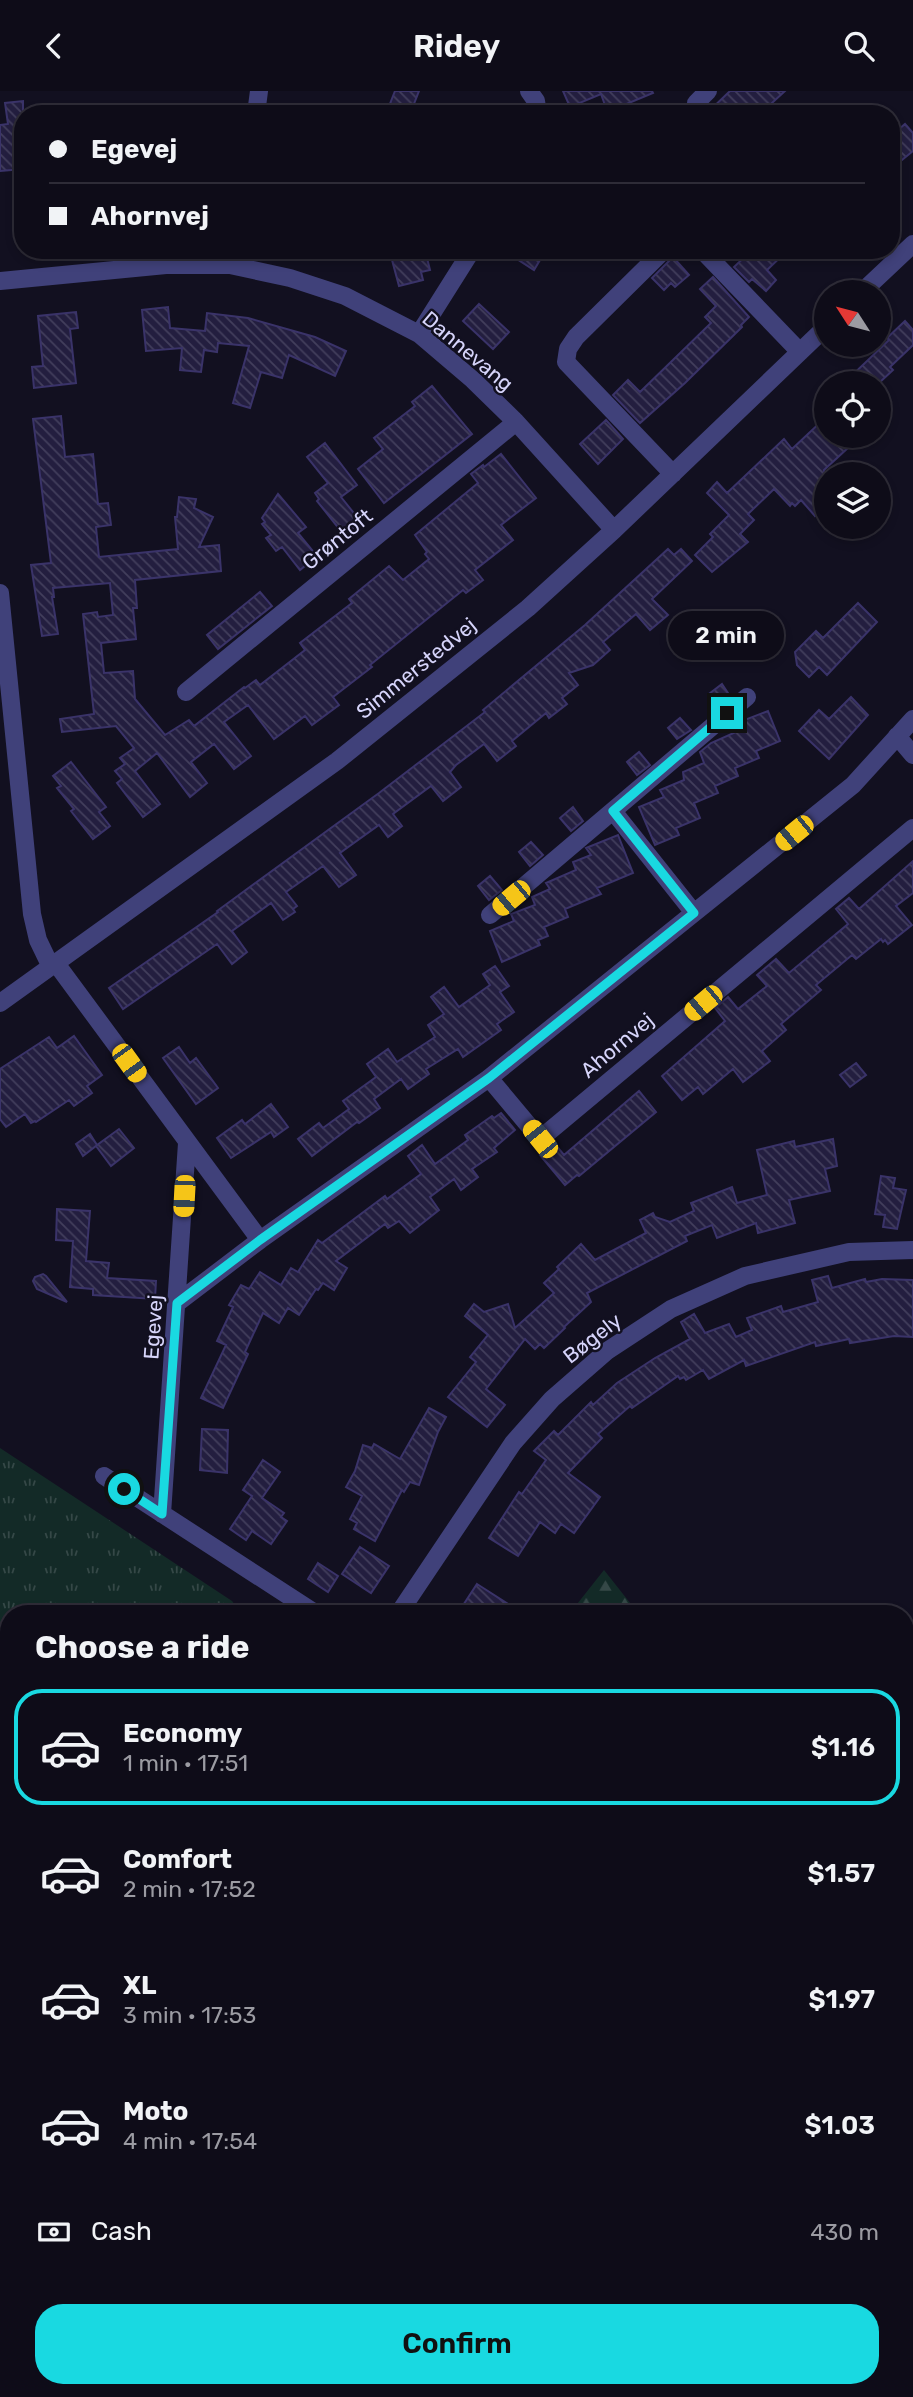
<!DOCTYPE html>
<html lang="en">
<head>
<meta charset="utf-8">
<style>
  :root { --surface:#0e0c18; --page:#171521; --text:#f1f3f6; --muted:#9b9ba2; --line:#2e2c37; --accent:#19d9e1 }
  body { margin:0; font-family:Rubik,sans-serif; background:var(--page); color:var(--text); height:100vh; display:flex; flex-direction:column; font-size:26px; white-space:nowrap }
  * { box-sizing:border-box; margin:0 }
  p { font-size:23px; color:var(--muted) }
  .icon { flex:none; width:38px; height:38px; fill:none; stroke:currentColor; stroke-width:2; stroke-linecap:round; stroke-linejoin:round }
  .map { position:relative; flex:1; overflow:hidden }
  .side { position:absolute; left:0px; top:1514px; width:914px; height:793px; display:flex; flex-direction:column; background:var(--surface); border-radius:28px 28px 0 0; box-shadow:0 4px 10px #0003,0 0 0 2px var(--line) }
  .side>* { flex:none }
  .top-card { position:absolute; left:14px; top:14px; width:886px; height:154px; border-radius:28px; box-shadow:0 4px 10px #0003,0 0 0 2px var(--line); display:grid; align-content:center; height:154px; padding:0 35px; background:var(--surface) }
  .needle { width:46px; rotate:306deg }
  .controls { position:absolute; left:814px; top:189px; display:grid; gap:14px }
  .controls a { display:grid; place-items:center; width:77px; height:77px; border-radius:50%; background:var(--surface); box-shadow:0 4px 10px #0003,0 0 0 2px var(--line); font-size:35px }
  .end { position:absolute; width:32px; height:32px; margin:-16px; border:9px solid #19d9e1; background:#111; box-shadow:0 0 0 4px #111 }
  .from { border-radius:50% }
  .bubble { position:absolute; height:49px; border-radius:24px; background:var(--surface); box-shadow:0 4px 10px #0003,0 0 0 2px var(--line); font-size:23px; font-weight:600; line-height:49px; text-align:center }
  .car { position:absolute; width:21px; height:42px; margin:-21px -10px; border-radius:9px; box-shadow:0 0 5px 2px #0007; background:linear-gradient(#f5c518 24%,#345 0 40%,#f5c518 0 76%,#345 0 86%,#f5c518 0) }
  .top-card b { display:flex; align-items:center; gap:24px; height:66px; font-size:26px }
  .top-card b+b { border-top:2px solid var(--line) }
  .top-card i { width:18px; height:18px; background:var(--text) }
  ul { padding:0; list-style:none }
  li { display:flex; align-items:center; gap:21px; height:116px; margin:0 14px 10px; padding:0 21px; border:4px solid transparent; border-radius:28px }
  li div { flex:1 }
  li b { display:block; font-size:26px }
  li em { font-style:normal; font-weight:600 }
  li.on { border-color:var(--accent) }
  li>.icon { width:63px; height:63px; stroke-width:1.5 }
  h2 { padding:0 35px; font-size:32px; line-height:84px }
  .pay { display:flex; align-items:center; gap:18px; height:77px; padding:0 35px; font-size:26px }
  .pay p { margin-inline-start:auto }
  .action { display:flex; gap:14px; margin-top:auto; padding:14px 35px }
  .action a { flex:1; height:80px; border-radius:28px; background:var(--accent); color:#111; font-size:28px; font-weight:600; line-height:80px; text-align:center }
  header { display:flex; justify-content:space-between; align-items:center; height:91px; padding:0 35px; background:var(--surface); font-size:32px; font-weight:600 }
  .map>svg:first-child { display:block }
</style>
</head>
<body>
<header><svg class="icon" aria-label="back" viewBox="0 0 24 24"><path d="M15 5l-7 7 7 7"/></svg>Ridey<svg class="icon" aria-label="search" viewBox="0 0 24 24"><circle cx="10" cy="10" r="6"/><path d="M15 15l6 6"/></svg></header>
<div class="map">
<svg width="913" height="2306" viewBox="0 0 913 2306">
  <defs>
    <pattern id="grass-tufts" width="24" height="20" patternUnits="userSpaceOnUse" patternTransform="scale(1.75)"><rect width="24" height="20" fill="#132a27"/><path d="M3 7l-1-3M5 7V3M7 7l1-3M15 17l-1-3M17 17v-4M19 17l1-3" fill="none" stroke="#354847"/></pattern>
    <pattern id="forest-firs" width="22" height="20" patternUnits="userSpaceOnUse" patternTransform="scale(1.75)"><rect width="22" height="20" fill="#132a27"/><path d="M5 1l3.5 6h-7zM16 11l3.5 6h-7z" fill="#354847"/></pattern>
    <pattern id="water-rules" width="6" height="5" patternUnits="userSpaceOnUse" patternTransform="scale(1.75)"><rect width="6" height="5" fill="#152a45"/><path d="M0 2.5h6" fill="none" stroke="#364861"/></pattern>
    <pattern id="building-back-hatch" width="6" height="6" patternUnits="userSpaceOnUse" patternTransform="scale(1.75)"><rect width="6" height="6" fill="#231e3f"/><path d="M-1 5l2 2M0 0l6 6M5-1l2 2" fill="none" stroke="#423e5c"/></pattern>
  </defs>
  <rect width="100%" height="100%" fill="#121020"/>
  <path fill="url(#grass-tufts)" d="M0,1357l232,153 9,12h-232v776h222l-4,8h-227z"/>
  <path fill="url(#forest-firs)" d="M604,1479l34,43h-68z
    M231,2298h449v6l2,2h-455z
    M841,2298h32l-2,8h-38z"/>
  <path fill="url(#water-rules)" d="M9,1529v63l-9,-4v-52z"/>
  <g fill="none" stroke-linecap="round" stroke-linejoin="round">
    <path stroke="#152a45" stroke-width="5" d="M0,2236l9,-18
      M0,2241l9,18
      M30,2298l4,8"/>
  </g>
  <path fill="url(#building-back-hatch)" stroke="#3a3369" stroke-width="2" d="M395,0h24l-9,23h-24z
    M563,0h89l1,2 -29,12 -18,3 -5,-14 -31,13z
    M730,0h55l-24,22 -7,-8 -10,9h-38z
    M23,10v68l-23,2v-46l8,-1 -3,-21z
    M905,33l8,9v18l-22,18v-33z
    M503,159h43l-12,20z
    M752,159h36l-21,20 9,10 -10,11 -14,-12 -3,3 -15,-15z
    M417,163v2l9,-2 4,16 -9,2 2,8 -24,6 -7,-26z
    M673,166l16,18 -14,12 -4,-4 -7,7 -12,-12z
    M713,186l36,40 -8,8 1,2 -57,56 -45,40 -27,-28 15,-15 12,12 71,-69 -6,-6 11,-11 -16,-17z
    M479,213l30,28 -16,17 -30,-28z
    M168,216l2,21 35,3 2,-18 41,5 67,19 31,14 -11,25 -46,-21 -7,23 -21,-6 -11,36 -17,-5 16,-57 -31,-3 -1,9 -13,-2 -3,22 -21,-2 2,-22 -36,3 -4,-41z
    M76,221l2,16 -8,1 6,54 -42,5 -2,-21 11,-1 -5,-50z
    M905,230l8,9v15l-23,22 3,3 -14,13h-35l45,-43 -2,-2z
    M432,295l40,48 -88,69 -26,-34 25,-20 -9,-11 41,-32 -3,-4z
    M61,325l4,41 28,-3 5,50 10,-1 3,22 -15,2 3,30 79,-8 -3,-32h2l2,-20 17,2 -2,9 19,9 -14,30 20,-2 2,26 -86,9 2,28h-4l3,31 -35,4 3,30 29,-2 2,28 30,36 24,-15 5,6 50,-39 1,1 11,-8 4,5 45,-35 -5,-7 52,-40 -3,-4 40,-33 14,14 26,-21 -4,-5 2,-2 -12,-17 63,-52 -7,-9 12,-9 1,2 17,-13 35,44 -35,27 12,15 -38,30 8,10 -17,13 -3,-3 -93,75 2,2 -39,30 6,8 -27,20 -7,-9 -31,23 -26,-34 -24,17 27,34 -17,13 -20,-25 -23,18 16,21 -17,14 -33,-44 -22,18 25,33 -17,13 -26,-34 5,-4 -7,-8 10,-7 -5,-6 14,-10 -18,-22 -54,6 -2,-13 34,-5 -11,-100 14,-2 1,5 15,-2 -3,-32 -57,5 1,9h-2l6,37 -16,2 -11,-71 20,-2 -18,-144z
    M826,326v19h35l-37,34 2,36 -11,10 -14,-16 -6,6 -3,-3 -2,3 -16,-17 -26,25 6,6 -14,14 8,8 -36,30 -17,-17 18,-18 -3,-3 19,-19 -22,-22 10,-11 10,11 57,-54 8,10z
    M606,329l17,19 -25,25 -18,-20z
    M325,352l32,42 -16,12 20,25 -17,13 -27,-34 2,-2 -4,-6 13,-10 -21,-26z
    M278,403l28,33 -8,6 19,23 -17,14 -18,-23 -6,4 -10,-13 5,-3 -9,-11 3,-2 -3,-4z
    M668,458l6,6 7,-6 11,12 -40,38 16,16 -18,15 -14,-16 -33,28 7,8 -17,15 -24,8 9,12 -16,13 5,6 -18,14 -3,-5 -34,28 4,5 -19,15 -13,-17 -28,21 -6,7 11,15 -18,14 -12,-15 -38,28 9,12 -14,11 -9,-12 -39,28 16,22 -17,12 -16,-21 -37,26 11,14 -4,3 2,3 -12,8 -12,-17 -39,28 15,21 -15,12 -15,-20 -94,65 -14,-21 109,-76 -1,-1 162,-118 106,-81 -2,-2 102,-85z
    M260,501l12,14 -54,43 -11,-14z
    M858,512l19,19 -50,53 -8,-8 -10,10 -12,-12 -2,-13 21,-21 7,7z
    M722,593l8,12 -11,10 -10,-12z
    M851,606l17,18 -39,44 -30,-28 20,-21 10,9z
    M768,620l12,30 -24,10 3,7 -24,10 3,8 -23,10 3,7 -24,10 6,15 -24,10 3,7 -24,10 -16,-38 25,-10 -4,-7 24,-10 -1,-8 21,-9 -4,-11 11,-9 34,-15 -3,-7z
    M680,627l11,12 -14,9 -9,-11z
    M639,661l11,13 -13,10 -10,-13z
    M71,671l35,45 -7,5 11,14 -17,13 -22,-28 3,-2 -17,-21 4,-2 -8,-10z
    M573,716l10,14 -12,10 -11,-13z
    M618,744l15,38 -36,15 4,6 -36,15 3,8 -24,10 4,9 -10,4 2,5 -38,17 -12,-31 24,-10 -3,-7 24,-9 -3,-8 18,-8 -4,-6 30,-13 -3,-8 18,-7 -5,-7z
    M531,751l12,13 -13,11 -11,-14z
    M913,770v32l-17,13 16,19 -24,19 -3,-4 -2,2 -2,-3 -25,20 -4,-4 -36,30 5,5 -40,34 5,6 -24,21 8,10 -27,21 -10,-13 -30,25 -5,-7 -16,13 -20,-24 63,-55 -10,-13 13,-11 10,12 29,-23 -10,-11 19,-16 13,14 59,-49 -12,-15 13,-11 10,11z
    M490,785l12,14 -13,10 -11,-14z
    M495,875l14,20 -9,6 14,20 -17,12 4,6 -38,27 -5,-8 -32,20 3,5 -21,15 -7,-10 -27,20 6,9 -21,15 -2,-1 -45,34 -14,-17 21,-16 4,5 26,-19 -6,-8 33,-24 -9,-13 21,-15 9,13 38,-25 -7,-12 16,-11 -13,-17 13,-10 15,20 31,-22 -7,-11z
    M74,945l28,39 -15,11 5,7 -18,13 -5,-6 -33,22 -1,-1 -4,2 -6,-9 -19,13 -6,-8v-50l49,-32 8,11z
    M179,956l11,16 6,-5 22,30 -22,16 -33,-46z
    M856,972l10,12 -16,12 -10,-12z
    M639,1000l17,21 -77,64 -2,-1 -12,10 -25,-30 14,-12 10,12z
    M271,1013l17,23 -14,10 -3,-5 -40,26 -14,-20 25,-18 3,4z
    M501,1022l14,17 -21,18 3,4 -25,17 6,8 -17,13 -7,-11 -24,18 9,13 -29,23 -11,-12 -11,7 -3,-4 -49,37 11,7 -13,22 -11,-7 -5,7 -2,-1 -17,26 -11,-7 -9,15 -16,-10 -18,39 3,2 -25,54 -22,-10 25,-53 -9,-4 16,-34 -4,-2 12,-20 8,4 11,-17 21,13 10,-17 7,4 20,-32 4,3 63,-47 2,3 34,-25 -13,-18 14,-11 13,19 33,-24 -3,-5 27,-19 2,2z
    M119,1038l15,19 -23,18 -15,-20 -13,10 -7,-12 14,-10 7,11z
    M833,1048l4,27 -12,3 5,22 -41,9 6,23 -37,10 -2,-10 -39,15 -5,-13 -27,11 2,5 -100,52 4,9 -27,25 1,1 -21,20 -4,-4 -5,5 -10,-10 -39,50 19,16 -18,22 -39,-30 28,-35 -6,-5 18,-22 -23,-19 9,-12 10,8 24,-8 7,24 39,-35 -10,-10 15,-14 -2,-2 24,-23 14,16 51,-27 -6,-13 13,-7 2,4 15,5 24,-11 -3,-8 41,-16 5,16 30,-8 -10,-45 37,-9 1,6z
    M881,1085l14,2 -2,10 13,2 -9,39 -14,-2 2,-12 -10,-1z
    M57,1118l33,2 -4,50 23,2 -2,15 49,3 -1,18 -62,-4v-6l-23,-2 3,-46 -17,-1z
    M43,1183l3,2 21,26 -30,-13 -4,-8 2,-4z
    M828,1185l4,12 33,-9 1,3 16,-3 31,1v57l-19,-1 -44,7 -1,-4 -33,7 -1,-4 -69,24 -2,-6 -35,19 -6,-9 -17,10 -2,-3 -4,2 -2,-3 -46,32 -2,-2 -32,28 4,4 -34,35 32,24 -26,36 -13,-9 -6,9 -15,-11 -22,34 -29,-18 30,-46 3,2 24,-34 -12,-9 20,-20 4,4 33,-33 2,3 24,-22 38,-25 35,-19 -9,-17 13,-8 11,19 24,-9 7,13 16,-7 -5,-12 34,-12 2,6 35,-10 -6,-22z
    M429,1317l17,9 -8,15 -19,53 -9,-3 -6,10 -2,-2 -27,51 -21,-12 3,-6 -7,-4 12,-23 -16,-9 9,-16 8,-26 9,3 2,-4 26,15z
    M202,1338l26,1 -1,43 -27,-3z
    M263,1369l17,12 -18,26 22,15 -3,4 6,4 -16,23 -19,-13 -6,9 -16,-11 22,-33 -9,-6z
    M360,1456l29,19 -18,27 -29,-19z
    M318,1472l20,13 -10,16 -20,-13z
    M477,1493l45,29h-64z"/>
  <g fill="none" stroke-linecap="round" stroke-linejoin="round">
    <path stroke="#40417a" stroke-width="18" d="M529,0l7,10 2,13
      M696,12l12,-12
      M256,23l3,-23
      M664,159l-88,87 -8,12 -2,13 107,112
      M702,159l98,102
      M0,190l166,-16h64l60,13 55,18 74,38 54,46 43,42 98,108
      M862,201l51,-48
      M419,243l53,-84
      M0,502l32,321 6,26 13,27
      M186,601l330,-270
      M897,645l16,19
      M613,720l81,102
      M490,824l257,-218
      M55,871l205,278
      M0,912l337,-242 191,-153 86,-78 212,-203
      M489,987l51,61 373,-311
      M177,1212l83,-63 229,-162 364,-293 60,-66
      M104,1385l211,137
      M162,1423l25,-371
      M399,1522l114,-170 39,-44 55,-48 64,-42 74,-33 104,-24 64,-2"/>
    <path stroke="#19d9e1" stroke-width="5" stroke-dasharray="10 9" stroke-linecap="butt" d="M906,2306l7,-24"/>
  </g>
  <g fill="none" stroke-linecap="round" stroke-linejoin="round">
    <path stroke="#19d9e1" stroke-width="9" d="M124,1398l38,25 15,-211 83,-63 229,-162 205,-165 -81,-102 114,-98"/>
  </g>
  <g text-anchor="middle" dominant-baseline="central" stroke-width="5" stroke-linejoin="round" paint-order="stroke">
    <g font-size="21" fill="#d6d4fa" stroke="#121020">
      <text transform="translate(468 260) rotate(40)">Dannevang</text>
      <text transform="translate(337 448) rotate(-39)">Grøntoft</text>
      <text transform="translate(416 577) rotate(-39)">Simmerstedvej</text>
      <text transform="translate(617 954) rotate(-40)">Ahornvej</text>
      <text transform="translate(153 1236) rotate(-86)">Egevej</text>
      <text transform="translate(592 1247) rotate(-38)">Bøgely</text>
    </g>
  </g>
</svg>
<div class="controls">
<a><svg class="needle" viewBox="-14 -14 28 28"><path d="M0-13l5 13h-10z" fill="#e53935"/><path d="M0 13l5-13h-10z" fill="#9b9ba2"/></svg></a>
<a><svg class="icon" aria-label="locate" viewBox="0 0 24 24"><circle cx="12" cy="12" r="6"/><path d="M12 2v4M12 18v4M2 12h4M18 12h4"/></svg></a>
<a><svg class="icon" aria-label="layers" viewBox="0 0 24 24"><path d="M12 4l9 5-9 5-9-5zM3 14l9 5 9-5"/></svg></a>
</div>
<i class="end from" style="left:124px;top:1398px"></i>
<i class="end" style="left:727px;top:622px"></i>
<div class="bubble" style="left:668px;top:520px;width:116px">2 min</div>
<i class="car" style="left:794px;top:742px;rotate:231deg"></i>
<i class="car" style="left:511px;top:807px;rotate:230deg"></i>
<i class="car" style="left:703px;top:912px;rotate:230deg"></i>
<i class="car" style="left:129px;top:972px;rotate:144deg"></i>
<i class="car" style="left:540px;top:1048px;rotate:321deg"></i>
<i class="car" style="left:184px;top:1105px;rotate:183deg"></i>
<div class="top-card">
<b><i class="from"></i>Egevej</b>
<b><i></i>Ahornvej</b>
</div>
<section class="side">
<h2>Choose a ride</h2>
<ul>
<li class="on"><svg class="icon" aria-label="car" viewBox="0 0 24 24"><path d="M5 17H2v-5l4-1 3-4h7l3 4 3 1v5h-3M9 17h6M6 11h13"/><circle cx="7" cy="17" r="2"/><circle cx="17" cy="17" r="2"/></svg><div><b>Economy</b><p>1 min · 17:51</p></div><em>$1.16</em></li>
<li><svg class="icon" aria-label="car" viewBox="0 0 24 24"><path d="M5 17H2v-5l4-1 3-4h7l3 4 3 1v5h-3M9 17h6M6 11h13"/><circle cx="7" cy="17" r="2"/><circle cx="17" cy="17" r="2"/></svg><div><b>Comfort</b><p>2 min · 17:52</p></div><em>$1.57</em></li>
<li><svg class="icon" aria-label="car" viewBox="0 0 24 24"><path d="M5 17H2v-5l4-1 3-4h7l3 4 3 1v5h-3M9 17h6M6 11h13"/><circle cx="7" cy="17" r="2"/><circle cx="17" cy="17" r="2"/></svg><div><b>XL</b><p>3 min · 17:53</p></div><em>$1.97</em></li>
<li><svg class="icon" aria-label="car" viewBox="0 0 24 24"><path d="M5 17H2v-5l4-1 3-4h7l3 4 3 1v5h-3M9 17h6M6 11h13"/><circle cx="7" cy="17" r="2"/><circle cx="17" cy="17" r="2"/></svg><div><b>Moto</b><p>4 min · 17:54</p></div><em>$1.03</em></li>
</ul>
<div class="pay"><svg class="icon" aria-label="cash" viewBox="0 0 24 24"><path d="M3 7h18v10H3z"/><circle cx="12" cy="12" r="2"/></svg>Cash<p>430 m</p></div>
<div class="action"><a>Confirm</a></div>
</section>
</div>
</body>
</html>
